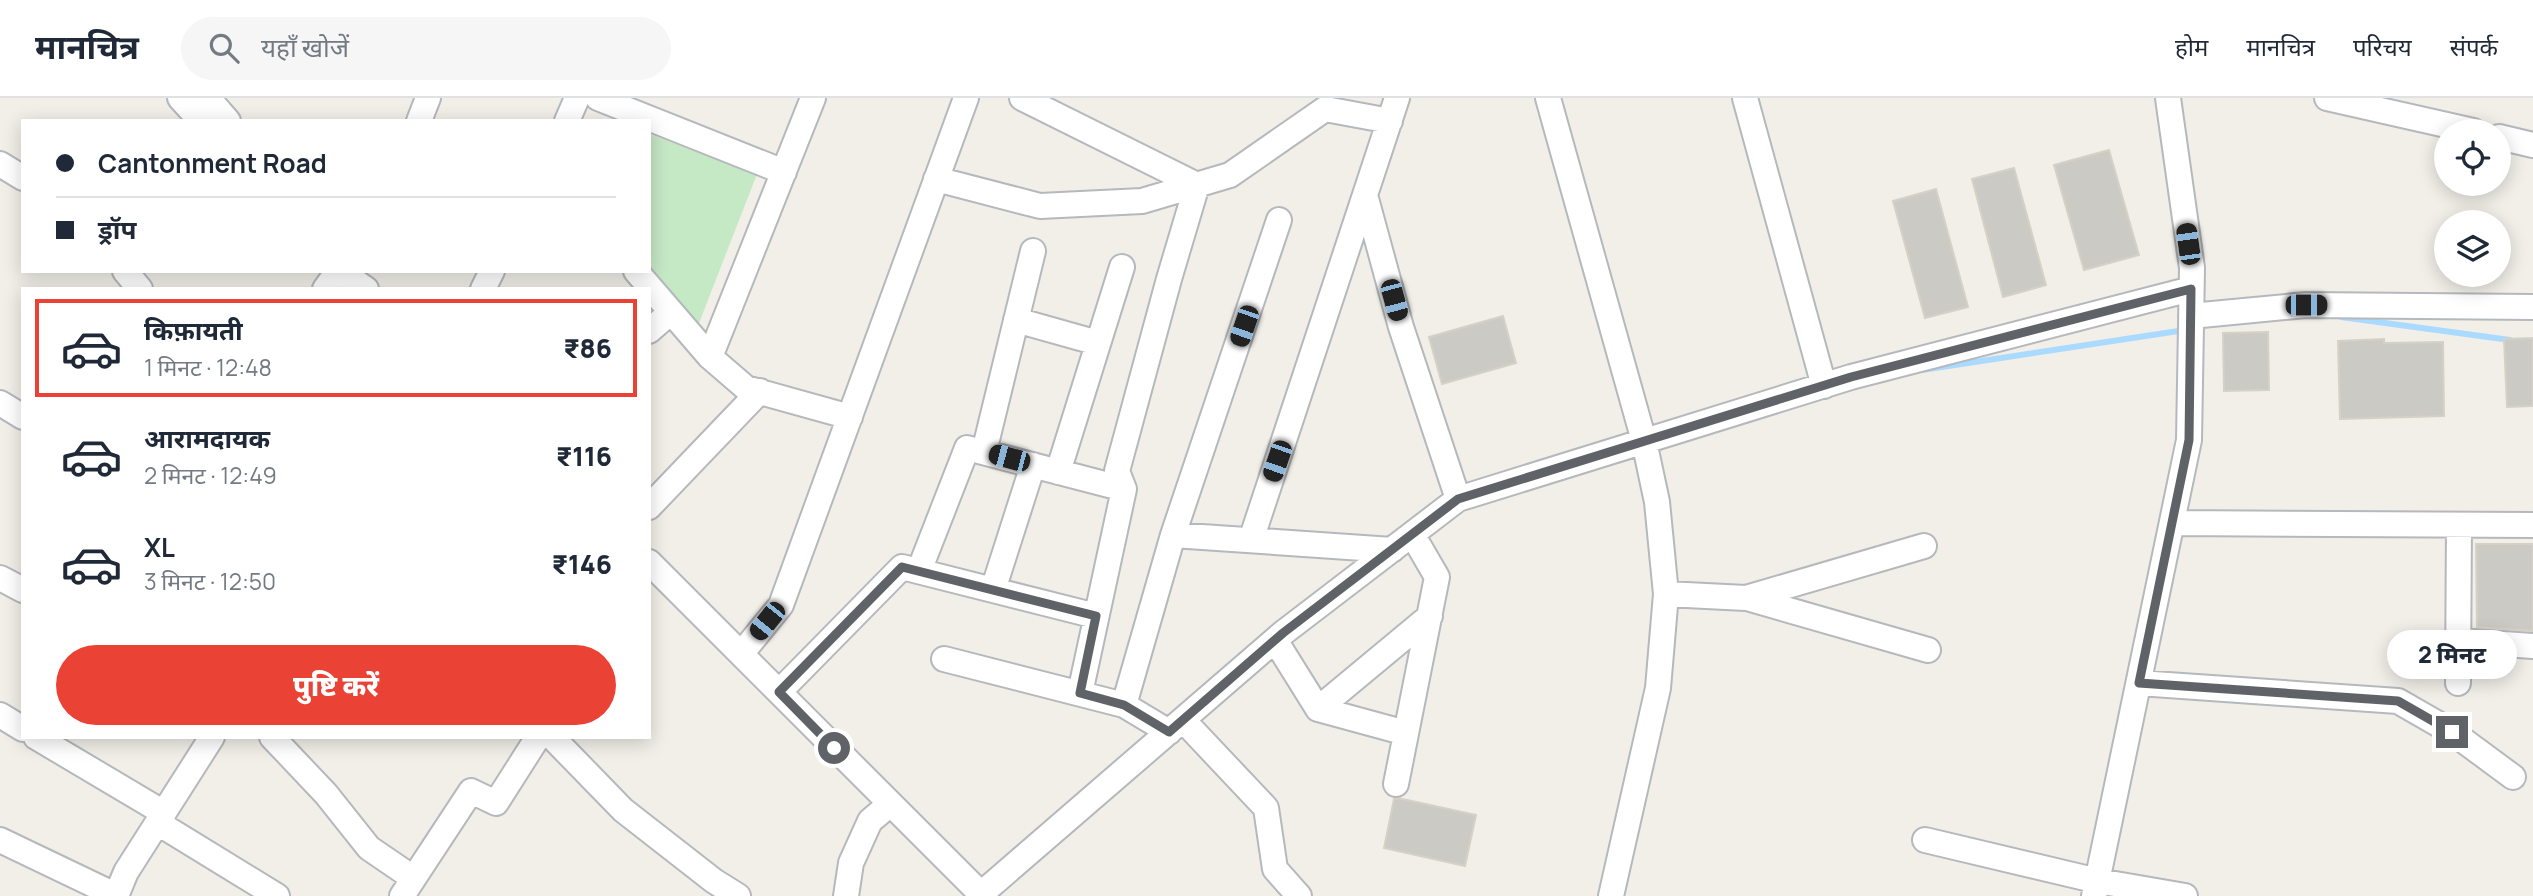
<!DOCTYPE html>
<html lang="hi">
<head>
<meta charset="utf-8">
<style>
  :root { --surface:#fff; --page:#f6f6f7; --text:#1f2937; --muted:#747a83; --line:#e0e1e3; --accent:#ea4335 }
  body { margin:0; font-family:Manrope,"Noto Sans Devanagari",sans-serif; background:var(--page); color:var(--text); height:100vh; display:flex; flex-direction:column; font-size:26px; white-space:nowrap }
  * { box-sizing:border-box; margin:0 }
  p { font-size:23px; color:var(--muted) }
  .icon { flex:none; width:38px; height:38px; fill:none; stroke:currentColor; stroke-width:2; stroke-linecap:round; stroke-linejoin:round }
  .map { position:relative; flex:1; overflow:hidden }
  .panel { position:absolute; left:21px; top:189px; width:630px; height:452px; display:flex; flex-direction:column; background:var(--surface); border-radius:0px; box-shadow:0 4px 18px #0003 }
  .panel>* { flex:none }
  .top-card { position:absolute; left:21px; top:21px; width:630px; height:154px; border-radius:0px; box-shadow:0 4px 18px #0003; display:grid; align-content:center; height:154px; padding:0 35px; background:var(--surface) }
  .controls { position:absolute; left:2434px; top:21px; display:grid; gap:14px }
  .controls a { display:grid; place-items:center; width:77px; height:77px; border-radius:50%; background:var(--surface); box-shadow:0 4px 18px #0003; font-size:35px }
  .end { position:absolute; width:32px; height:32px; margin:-16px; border:9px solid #5f6368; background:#fff; box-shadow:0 0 0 4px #fff }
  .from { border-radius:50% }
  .bubble { position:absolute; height:49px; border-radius:24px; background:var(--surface); box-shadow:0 4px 18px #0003; font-size:23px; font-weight:800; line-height:49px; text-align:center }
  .car { position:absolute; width:21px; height:42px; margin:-21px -10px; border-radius:9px; box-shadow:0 0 5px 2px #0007; background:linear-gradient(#222 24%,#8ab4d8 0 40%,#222 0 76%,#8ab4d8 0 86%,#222 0) }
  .top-card b { display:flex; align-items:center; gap:24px; height:66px; font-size:26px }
  .top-card b+b { border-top:2px solid var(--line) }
  .top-card i { width:18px; height:18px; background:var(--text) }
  ul { padding:12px 0 0; list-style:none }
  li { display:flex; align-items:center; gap:21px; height:98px; margin:0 14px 10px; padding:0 21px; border:4px solid transparent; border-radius:0px }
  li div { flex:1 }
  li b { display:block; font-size:26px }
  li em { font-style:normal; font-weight:800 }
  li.on { border-color:var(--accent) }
  li>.icon { width:63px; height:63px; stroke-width:1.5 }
  .action { display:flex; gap:14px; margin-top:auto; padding:14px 35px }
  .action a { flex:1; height:80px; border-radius:42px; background:var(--accent); color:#fff; font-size:28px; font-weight:800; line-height:80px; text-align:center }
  header { display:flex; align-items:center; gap:42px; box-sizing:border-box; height:98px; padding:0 35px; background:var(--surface); border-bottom:2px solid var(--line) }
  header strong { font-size:33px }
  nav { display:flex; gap:38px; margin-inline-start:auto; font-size:24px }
  .search { width:490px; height:63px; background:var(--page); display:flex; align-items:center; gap:18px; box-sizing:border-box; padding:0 24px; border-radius:38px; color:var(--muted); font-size:26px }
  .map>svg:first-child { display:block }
</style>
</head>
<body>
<header>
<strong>मानचित्र</strong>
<div class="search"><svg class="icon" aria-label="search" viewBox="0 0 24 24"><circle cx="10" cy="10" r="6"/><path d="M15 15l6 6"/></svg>यहाँ खोजें</div>
<nav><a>होम</a><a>मानचित्र</a><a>परिचय</a><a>संपर्क</a></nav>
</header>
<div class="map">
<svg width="2533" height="798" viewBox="0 0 2533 798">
  <rect width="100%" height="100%" fill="#f1efe8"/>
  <path fill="#c5e8c5" d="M649,36l108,40 -58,149 -50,-55z"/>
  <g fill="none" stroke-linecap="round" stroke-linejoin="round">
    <path stroke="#aadaff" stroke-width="6" d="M2341,219l169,23
      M1922,272l263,-40"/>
  </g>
  <path fill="#cccac5" stroke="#d6d1c6" stroke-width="2" d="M2109,52l30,105 -55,15 -30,-105z
    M2014,70l32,117 -43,12 -31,-118z
    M1936,91l32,118 -43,11 -32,-117z
    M1503,218l13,47 -74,21 -13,-47z
    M2268,234l1,58 -45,1 -1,-58z
    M2533,240v68l-26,1 -3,-68z
    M2384,241v4l59,-1 1,74 -104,3 -2,-78z
    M2476,446h57v87l-56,-4z
    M1398,700l78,17 -11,51 -81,-18 10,-49z"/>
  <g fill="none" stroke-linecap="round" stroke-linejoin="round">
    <defs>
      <path id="minor" d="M180,0l21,23
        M208,0l20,23
        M598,0l186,74
        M1022,0l175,87 -28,94 -52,192 7,18 -44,204
        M1548,0l96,343 13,61 9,92 -8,94 -47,208
        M1745,0l79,288
        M2327,0l146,33
        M419,23l9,-23
        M567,23l10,-23
        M2499,39l34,8
        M0,66l23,14
        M936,81l104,27 102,-5 88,-26 95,-66 65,12
        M1365,97l36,132 57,172
        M125,173l15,18
        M340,173l26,18
        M636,173l74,86 36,31 104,29
        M325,191l13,-18
        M483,191l9,-18
        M2191,218l115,-11 227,2
        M1016,222l82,23
        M649,233l22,-19
        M710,259l103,-259
        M0,305l23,14
        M984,354l49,-201
        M1058,374l64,-205
        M649,409l111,-116
        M2172,425l361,2
        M1173,437l219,15
        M1251,442l146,-442
        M649,464l334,334
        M919,473l48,-123 157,41
        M0,480l23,12
        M993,492l40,-125
        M1666,496l80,4 178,-52
        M1747,500l181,52
        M1275,542l43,69 112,-93
        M2459,543l74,5
        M741,556l40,-49 185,-507
        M944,561l180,46 45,27
        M2139,585l259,18 54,31 61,45
        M2458,585l1,-158
        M779,594l123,-125 194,49
        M1124,607l49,-170 106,-315
        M1318,611l88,24
        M0,617l23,14
        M1183,622l83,88 9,61 24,27
        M36,639l128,76
        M272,639l54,57 43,54 44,30
        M552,639l71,73 91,71 24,15
        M1396,686l41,-207 -25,-43
        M158,725l119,73
        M0,742l117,56
        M1925,742l173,41 87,15
        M981,796l302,-261 175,-134 393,-122 340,-88
        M116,798l10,-24 86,-135
        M402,798l69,-105 25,12 42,-66
        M846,798l5,-33 19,-42 20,-17
        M2094,798l95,-456 3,-172 -24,-170"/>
    </defs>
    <use href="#minor" stroke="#b5b8bc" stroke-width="28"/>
    <use href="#minor" stroke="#fff" stroke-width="24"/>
  </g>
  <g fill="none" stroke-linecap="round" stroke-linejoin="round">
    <path stroke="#5f6368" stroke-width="9" d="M834,650l-55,-56 123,-125 194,49 -16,77 44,12 45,27 114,-99 175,-134 393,-122 340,-88 -2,151 -50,243 259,18 54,31"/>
  </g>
</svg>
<div class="controls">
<a><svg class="icon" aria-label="locate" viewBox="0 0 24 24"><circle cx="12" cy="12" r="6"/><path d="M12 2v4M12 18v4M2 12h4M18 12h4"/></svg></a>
<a><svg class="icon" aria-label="layers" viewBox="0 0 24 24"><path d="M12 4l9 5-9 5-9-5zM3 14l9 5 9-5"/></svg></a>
</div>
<i class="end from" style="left:834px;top:650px"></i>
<i class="end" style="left:2452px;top:634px"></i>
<div class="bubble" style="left:2387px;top:532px;width:130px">2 मिनट</div>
<i class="car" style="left:2188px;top:146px;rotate:352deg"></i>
<i class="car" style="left:1394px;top:202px;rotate:165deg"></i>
<i class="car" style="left:2306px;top:207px;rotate:90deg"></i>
<i class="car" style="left:1244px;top:228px;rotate:199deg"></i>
<i class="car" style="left:1009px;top:360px;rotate:285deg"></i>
<i class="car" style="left:1277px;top:363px;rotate:199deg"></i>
<i class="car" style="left:767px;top:523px;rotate:219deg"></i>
<div class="top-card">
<b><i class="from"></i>Cantonment Road</b>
<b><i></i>ड्रॉप</b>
</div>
<section class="panel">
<ul>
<li class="on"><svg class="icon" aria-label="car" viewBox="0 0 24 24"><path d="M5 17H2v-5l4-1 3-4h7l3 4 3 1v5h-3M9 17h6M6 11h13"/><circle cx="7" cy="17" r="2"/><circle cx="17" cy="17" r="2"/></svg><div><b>किफ़ायती</b><p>1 मिनट · 12:48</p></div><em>₹86</em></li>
<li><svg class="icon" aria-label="car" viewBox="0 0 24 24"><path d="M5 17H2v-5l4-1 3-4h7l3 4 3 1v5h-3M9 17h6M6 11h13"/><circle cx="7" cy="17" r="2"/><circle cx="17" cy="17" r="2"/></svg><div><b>आरामदायक</b><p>2 मिनट · 12:49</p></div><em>₹116</em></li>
<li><svg class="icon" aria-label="car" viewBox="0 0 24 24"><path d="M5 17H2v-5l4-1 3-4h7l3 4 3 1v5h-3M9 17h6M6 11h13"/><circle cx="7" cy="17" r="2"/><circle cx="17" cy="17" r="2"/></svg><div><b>XL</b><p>3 मिनट · 12:50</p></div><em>₹146</em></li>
</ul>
<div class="action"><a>पुष्टि करें</a></div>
</section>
</div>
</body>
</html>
